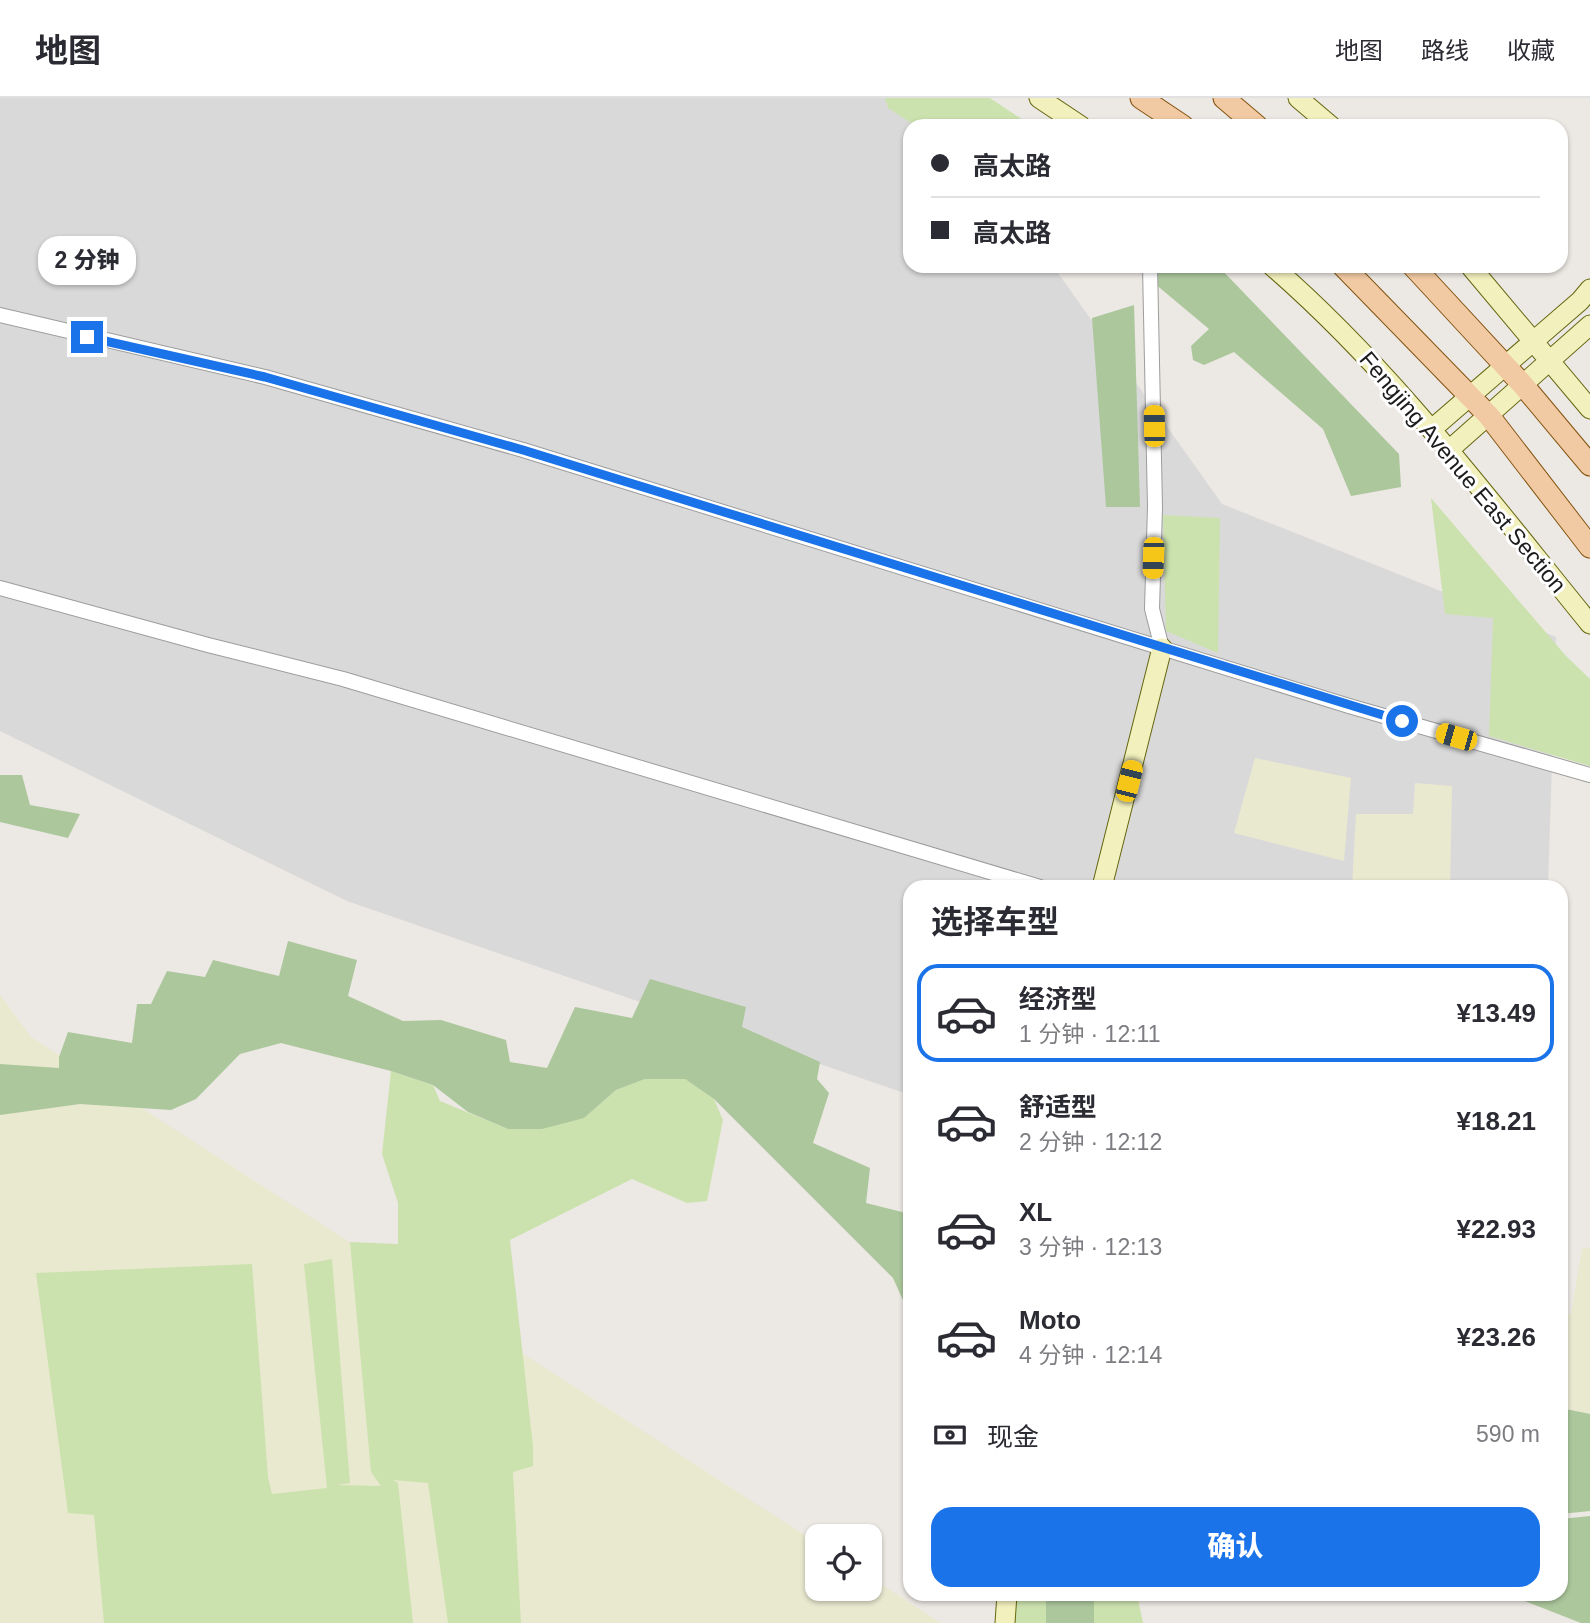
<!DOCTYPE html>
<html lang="zh">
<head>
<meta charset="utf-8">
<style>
  :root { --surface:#fff; --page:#f7f7f7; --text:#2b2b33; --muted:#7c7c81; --line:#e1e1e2; --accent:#1a73e8 }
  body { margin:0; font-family:Arial,"Noto Sans SC",sans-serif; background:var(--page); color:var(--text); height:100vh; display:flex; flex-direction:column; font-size:26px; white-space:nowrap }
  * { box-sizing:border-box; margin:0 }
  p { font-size:23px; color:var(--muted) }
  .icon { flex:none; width:38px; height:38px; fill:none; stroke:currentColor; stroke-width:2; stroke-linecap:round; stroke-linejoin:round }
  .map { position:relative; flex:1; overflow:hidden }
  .side { position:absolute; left:903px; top:782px; width:665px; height:721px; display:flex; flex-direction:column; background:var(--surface); border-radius:21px; box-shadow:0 2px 5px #0004 }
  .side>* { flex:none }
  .banner { position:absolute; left:903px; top:21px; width:665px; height:154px; border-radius:21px; box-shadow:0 2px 5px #0004; display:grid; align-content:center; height:154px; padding:0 28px; background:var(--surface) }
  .fabs { position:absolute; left:805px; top:1426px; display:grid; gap:14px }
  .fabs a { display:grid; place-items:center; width:77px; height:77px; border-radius:14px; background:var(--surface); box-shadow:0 2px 5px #0004; font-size:35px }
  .end { position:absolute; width:32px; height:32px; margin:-16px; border:9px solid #1a73e8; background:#fff; box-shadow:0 0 0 4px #fff }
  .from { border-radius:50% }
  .bubble { position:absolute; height:49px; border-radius:21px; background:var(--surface); box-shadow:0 2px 5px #0004; font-size:23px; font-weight:800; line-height:49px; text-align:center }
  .car { position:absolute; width:21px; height:42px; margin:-21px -10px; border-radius:9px; box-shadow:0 0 5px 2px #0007; background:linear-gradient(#f5c518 24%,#345 0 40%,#f5c518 0 76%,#345 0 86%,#f5c518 0) }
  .banner b { display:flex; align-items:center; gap:24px; height:66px; font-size:26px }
  .banner b+b { border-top:2px solid var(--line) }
  .banner i { width:18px; height:18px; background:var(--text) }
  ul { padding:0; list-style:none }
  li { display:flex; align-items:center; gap:21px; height:98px; margin:0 14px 10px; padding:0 14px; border:4px solid transparent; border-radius:21px }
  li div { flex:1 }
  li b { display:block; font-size:26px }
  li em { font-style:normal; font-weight:800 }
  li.selected { border-color:var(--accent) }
  li>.icon { width:63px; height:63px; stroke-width:1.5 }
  h2 { padding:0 28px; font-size:32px; line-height:84px }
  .pay { display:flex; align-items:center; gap:18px; height:77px; padding:0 28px; font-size:26px }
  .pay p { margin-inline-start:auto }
  .action { display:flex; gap:14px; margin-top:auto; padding:14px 28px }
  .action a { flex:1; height:80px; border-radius:21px; background:var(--accent); color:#fff; font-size:28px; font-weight:800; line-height:80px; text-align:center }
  header { display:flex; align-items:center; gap:42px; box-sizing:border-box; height:98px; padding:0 35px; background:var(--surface); border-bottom:2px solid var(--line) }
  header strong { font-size:33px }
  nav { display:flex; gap:38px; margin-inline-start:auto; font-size:24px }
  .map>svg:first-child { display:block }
</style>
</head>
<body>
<header>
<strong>地图</strong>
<nav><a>地图</a><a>路线</a><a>收藏</a></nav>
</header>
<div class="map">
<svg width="1590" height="1525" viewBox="0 0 1590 1525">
  <rect width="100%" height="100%" fill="#ece8e3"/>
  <path fill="#dad9d9" d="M0,0h887l60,28h-37v140h143l169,238 334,133 -8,250h-638v208l-563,-194 -347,-170z"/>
  <path fill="#e9e9d0" d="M1255,660l96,20 -7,83 -110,-28z
    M1415,685l37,3 -2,101h-98l4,-73h57z
    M0,897l31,42 786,506v46h53v-12l71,46h-941z
    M1582,1150h8v166l-29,-6v-95l10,1z"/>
  <path fill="#cce2ae" d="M885,0h105l42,28h-116l-28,-18z
    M1431,400l135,158 24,23v87l-101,-30 4,-118 -48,-4z
    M1163,417l57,3 -2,135 -52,-22z
    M391,973l42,14 7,16 68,28 76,-11 32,-28 29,-11h40l29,20 9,21 -16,81 -20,2 -55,-24 -122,61 23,207v19l-20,6 8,151h-73l-20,-140 -35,-3 5,3 15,140h-309l-10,-108 -26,-2 -32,-240 216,-9 16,213 4,17 55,-6 -23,-224 28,-5 18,224 -13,2 44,1 -10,-14 -21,-230 48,2v-41l-16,-49z
    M1008,1496h38v29h-37z
    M1094,1496h43l6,29h-49z"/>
  <path fill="#acc79c" d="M1154,168h64l181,188 2,33 -50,9 -28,-67 -89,-77 -30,13 -11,-5 -2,-14 18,-17 -55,-46z
    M1134,207l6,202h-34l-14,-189z
    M0,677h22l8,30 50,9 -12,24 -68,-16z
    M288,843l69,19 -9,36 55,25 38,-1 65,20 4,22 37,6 28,-61 57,11 18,-39 96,28 -4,20 78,35 -3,17 12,14 -16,50 57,25 -4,35 44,11v102l-17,-38 -179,-179 -29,-20h-40l-29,11 -32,28 -42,11h-34l-40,-17 -35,-27 -42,-14 -110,-28 -41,11 -44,45 -25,11 -91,-6 -80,11v-51l59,4v-11l9,-25 64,11 5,-39h14l16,-33 38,6 8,-17 66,16z
    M1561,1310l29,6v97l-29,3z
    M1590,1418v107h-9l-74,-29h54v-75z
    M1046,1496h48v29h-48z"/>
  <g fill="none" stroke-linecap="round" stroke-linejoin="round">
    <defs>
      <path id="street" d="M1150,168l5,241 -3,102 10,39
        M0,217l265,62 258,73 826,256 241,69
        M0,490l208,57 135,34 697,208"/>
      <path id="secondary" d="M1039,0l42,28
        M1298,0l33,28
        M1272,168c121,105 217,234 318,358
        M1470,168l120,143
        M1432,331l148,-128 10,-12
        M1448,353l142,-126
        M1102,789l60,-239
        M1005,1525l2,-29"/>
      <path id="primary" d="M1141,0l42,28
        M1224,0l33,28
        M1343,168l146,150 101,131
        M1413,168l110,119 67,80"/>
    </defs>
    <use href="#street" stroke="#9d9d9d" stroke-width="16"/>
    <use href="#secondary" stroke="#646610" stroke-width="21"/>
    <use href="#primary" stroke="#845410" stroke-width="23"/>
    <use href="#street" stroke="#fff" stroke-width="14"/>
    <use href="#secondary" stroke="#f2f0bc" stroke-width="19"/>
    <use href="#primary" stroke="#f1c9a3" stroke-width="21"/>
  </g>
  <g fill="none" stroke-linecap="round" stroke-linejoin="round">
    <path stroke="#1a73e8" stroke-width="9" d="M87,239l178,40 258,73 879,271"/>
  </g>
  <g text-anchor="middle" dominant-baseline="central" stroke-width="6" stroke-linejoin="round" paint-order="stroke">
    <g font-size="23" fill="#1c1c1c" stroke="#fff">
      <text transform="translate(1463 374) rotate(50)">Fengjing Avenue East Section</text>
    </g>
  </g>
</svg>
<div class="fabs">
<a><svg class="icon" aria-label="locate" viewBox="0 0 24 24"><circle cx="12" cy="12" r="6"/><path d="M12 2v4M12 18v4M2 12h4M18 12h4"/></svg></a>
</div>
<i class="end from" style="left:1402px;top:623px"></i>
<i class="end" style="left:87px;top:239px"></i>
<div class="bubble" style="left:38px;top:138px;width:98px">2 分钟</div>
<i class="car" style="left:1154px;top:328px;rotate:359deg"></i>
<i class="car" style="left:1153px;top:460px;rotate:182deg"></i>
<i class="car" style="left:1456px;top:639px;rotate:286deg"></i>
<i class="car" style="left:1129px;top:683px;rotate:14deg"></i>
<div class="banner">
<b><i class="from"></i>高太路</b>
<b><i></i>高太路</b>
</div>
<section class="side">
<h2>选择车型</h2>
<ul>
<li class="selected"><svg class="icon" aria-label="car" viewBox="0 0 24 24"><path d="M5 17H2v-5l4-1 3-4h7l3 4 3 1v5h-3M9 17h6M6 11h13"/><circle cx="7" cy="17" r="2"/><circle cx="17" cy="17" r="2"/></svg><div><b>经济型</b><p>1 分钟 · 12:11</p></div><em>¥13.49</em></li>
<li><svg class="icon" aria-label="car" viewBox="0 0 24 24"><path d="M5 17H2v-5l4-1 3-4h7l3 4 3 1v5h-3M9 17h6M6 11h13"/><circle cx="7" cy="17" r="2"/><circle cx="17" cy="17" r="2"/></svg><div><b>舒适型</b><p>2 分钟 · 12:12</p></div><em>¥18.21</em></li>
<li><svg class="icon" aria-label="car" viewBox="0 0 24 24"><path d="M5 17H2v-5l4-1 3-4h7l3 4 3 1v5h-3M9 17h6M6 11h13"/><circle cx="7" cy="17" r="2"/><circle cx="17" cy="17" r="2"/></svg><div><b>XL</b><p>3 分钟 · 12:13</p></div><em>¥22.93</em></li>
<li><svg class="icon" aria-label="car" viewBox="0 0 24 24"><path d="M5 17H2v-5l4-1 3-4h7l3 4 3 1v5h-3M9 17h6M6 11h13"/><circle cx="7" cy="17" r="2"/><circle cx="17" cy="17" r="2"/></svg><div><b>Moto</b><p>4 分钟 · 12:14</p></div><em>¥23.26</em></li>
</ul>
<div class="pay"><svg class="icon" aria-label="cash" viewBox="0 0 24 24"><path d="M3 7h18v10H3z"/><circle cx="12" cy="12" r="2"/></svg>现金<p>590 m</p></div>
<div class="action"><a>确认</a></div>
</section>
</div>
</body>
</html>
